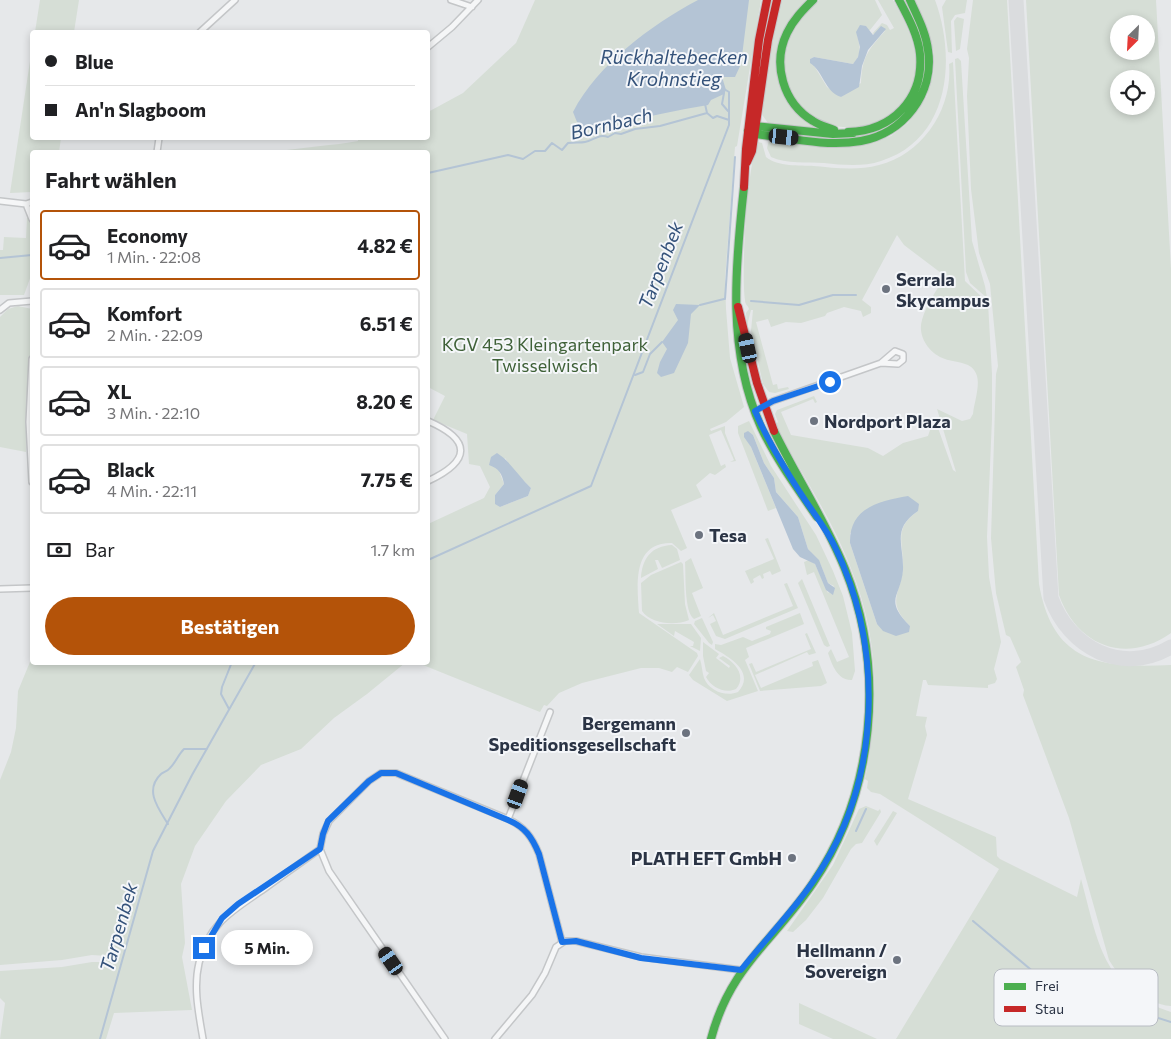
<!DOCTYPE html>
<html lang="de">
<head>
<meta charset="utf-8">
<style>
  :root { --surface:#fff; --page:#f2f2f2; --text:#202124; --muted:#757577; --line:#e0e0e0; --accent:#b45309 }
  body { margin:0; font-family:Commissioner,sans-serif; background:var(--page); color:var(--text); height:100vh; display:flex; flex-direction:column; font-size:19px; white-space:nowrap }
  * { box-sizing:border-box; margin:0 }
  p { font-size:16px; color:var(--muted) }
  .icon { flex:none; width:28px; height:28px; fill:none; stroke:currentColor; stroke-width:2; stroke-linecap:round; stroke-linejoin:round }
  .map { position:relative; flex:1; overflow:hidden }
  .drawer { position:absolute; left:30px; top:150px; width:400px; height:515px; display:flex; flex-direction:column; background:var(--surface); border-radius:5px; box-shadow:0 2px 8px #0003 }
  .drawer>* { flex:none }
  .hud { position:absolute; left:30px; top:30px; width:400px; height:110px; border-radius:5px; box-shadow:0 2px 8px #0003; display:grid; align-content:center; height:110px; padding:0 15px; background:var(--surface) }
  .needle { width:32px; rotate:204deg }
  .controls { position:absolute; left:1110px; top:15px; display:grid; gap:10px }
  .controls a { display:grid; place-items:center; width:45px; height:45px; border-radius:50%; background:var(--surface); box-shadow:0 2px 8px #0003; font-size:25px }
  .end { position:absolute; width:22px; height:22px; margin:-11px; border:6px solid #1a73e8; background:#fff; box-shadow:0 0 0 2px #fff }
  .from { border-radius:50% }
  .bubble { position:absolute; height:35px; border-radius:18px; background:var(--surface); box-shadow:0 2px 8px #0003; font-size:16px; font-weight:700; line-height:35px; text-align:center }
  .car { position:absolute; width:15px; height:30px; margin:-15px -8px; border-radius:6px; box-shadow:0 0 4px 1px #0007; background:linear-gradient(#222 24%,#8ab4d8 0 40%,#222 0 76%,#8ab4d8 0 86%,#222 0) }
  .hud b { display:flex; align-items:center; gap:18px; height:48px; font-size:19px }
  .hud b+b { border-top:1px solid var(--line) }
  .hud i { width:12px; height:12px; background:var(--text) }
  ul { padding:0; list-style:none }
  li { display:flex; align-items:center; gap:15px; height:70px; margin:0 10px 8px; padding:0 5px; border:2px solid var(--line); border-radius:5px }
  li div { flex:1 }
  li b { display:block; font-size:19px }
  li em { font-style:normal; font-weight:700 }
  li.current { border-color:var(--accent) }
  li>.icon { width:45px; height:45px; stroke-width:1.5 }
  h2 { padding:0 15px; font-size:22px; line-height:60px }
  .pay { display:flex; align-items:center; gap:12px; height:55px; padding:0 15px; font-size:19px }
  .pay p { margin-inline-start:auto }
  .button { display:flex; gap:10px; margin-top:auto; padding:10px 15px }
  .button a { flex:1; height:58px; border-radius:30px; background:var(--accent); color:#fff; font-size:20px; font-weight:700; line-height:58px; text-align:center }
  .map>svg:first-child { display:block }
</style>
</head>
<body>
<div class="map">
<svg width="1171" height="1039" viewBox="0 0 1171 1039">
  <rect width="100%" height="100%" fill="#e6e8ea"/>
  <path fill="#d6ded6" fill-rule="evenodd" d="M40,0h39l-5,32h-39z
    M535,0h226l-24,146 -2,1 -10,132 1,30 4,49 14,49 -18,15 -16,7 1,2 14,-5v7l11,28 -6,1 4,-2 -13,-30 -12,5 12,31 4,-2 1,3 -11,8 -5,-2 -14,12 6,12 -31,13 16,38 -6,3 -9,-8c-40,-1 -35,42 -33,70l58,40 1,3 -10,16 -11,-5 -5,5 -13,-4h-18l-59,15 -23,10 -12,13 -3,-1 -4,7 -122,-49 10,-1v-138l56,-26 6,-11 -10,-21 -11,-2 -2,-30 -34,-14 12,-24 -17,-9v-235h-154c28,-5 56,-6 84,-11v-3h70v-26l35,-19 53,-50zM505,458l9,14 17,16 -3,8 -28,11 -5,-12 9,-11 -6,-16z
    M780,0h28l-21,26 -6,60 39,42 -52,-5 -5,-7 -1,-10 9,-67z
    M819,0h56l7,15 -12,15 -13,5c3,11 5,20 -4,29l-39,-7 -4,2 17,28 14,10 20,-14c1,-26 7,-33 24,-52l-13,3 10,-11 5,2 3,5 4,-2 -16,-28h15c11,20 23,41 23,64 -2,72 -108,88 -128,19 -3,-13 -5,-21 -2,-34 6,-20 15,-37 33,-49z
    M915,0h20c21,57 16,139 -54,161 -18,6 -38,4 -57,2 -16,-1 -38,1 -53,-6l-4,-9 2,-8 103,3 19,-7 17,-13 19,-27 7,-25v-18z
    M946,0h21l-2,13 -10,2 -4,6 1,32 -4,-1 -6,-45z
    M973,0h34l32,584c14,80 62,84 132,81v341c-27,-2 -49,-25 -62,-46l-40,-142 -46,-123 1,-5 -8,-23 5,-5 -11,-25 -4,-2 -10,-42 -5,-55 5,-164 2,-8 -8,-82 -11,-31 -8,-64 -4,-93 2,-38 -2,-9z
    M1026,0h130l15,269v364c-45,32 -94,13 -112,-38zM1119,24h27v27h-27zM1119,79h27v27h-27z
    M957,17l7,2 -4,30 -4,2 -2,-30z
    M32,48v90h29l-2,14h-27v40l-22,1z
    M958,58l3,3 11,180 13,45 2,12 -17,-15 -4,-11 -11,-213z
    M953,62l12,219 23,22 4,71v45l-5,118 2,40 12,65 -7,27 3,10 -2,4 -7,2v3l-60,-3 -2,-5h-3l-7,36 11,1 -2,9 2,9 -19,64 88,38 1,19 3,3 77,38 4,-18c17,62 21,110 90,133v27h-275l103,-170 -119,-75 -9,-2 -4,-4 1,-7 -3,-2c15,-72 14,-144 -15,-213 -17,-44 -43,-84 -66,-125l-8,-17 2,-2 -3,-8 2,-4 37,-14 3,6 -2,1 -2,-4 -32,13 10,23 77,13 15,8 20,-13 25,-7 2,-6 8,-2 15,42 3,2 -19,-63 25,12 8,-2 3,-5c1,-11 7,-27 4,-38 -4,-15 -21,-13 -32,-17 -16,-5 -28,-23 -23,-39 4,-15 15,-30 23,-44l-41,-31 -7,-10 -35,65 9,7v6l-8,4 -2,-6 -17,-4 -17,6 -2,3 -24,7 -15,-1 -15,5 -3,-8 -12,3 17,63 4,-1 1,5 10,-2 1,2 -14,4 -6,-1 -6,-8 -12,-53 2,-21h-2l-4,16 -1,-13 3,-4c-1,-4 -4,-4 -4,-9 -4,-26 2,-137 13,-158l4,1 4,14c12,10 33,8 48,9 21,2 43,5 65,-1 44,-11 74,-57 70,-101zM918,511c-23,16 -16,28 -15,51 1,30 -20,37 7,64l-33,-2 -27,-81v-10z
    M32,216v57l-8,22h-24v-45h3l1,-13 22,1 1,-20z
    M18,306l14,3 -6,143 -26,-5v-130l8,-8z
    M749,421l22,45 45,69 17,36 10,25 9,37 3,38 -3,9c-14,1 -20,-15 -24,-27l3,-4 6,13 12,-5 -35,-85 -7,3 -3,-13 5,-2 6,4 13,29 6,-7 -6,-3 -8,-20 -12,-14 -10,-32 -22,-25 -2,-14 -10,-15 -11,-28 -7,-3 -2,3 7,12 25,61 -8,3 -30,-78v-7z
    M768,538l13,33 -9,4 -2,-4 -7,3 1,4 -2,1 -2,-4 -7,4 1,3 -3,2 -6,-13 29,-12 -9,-20z
    M672,545l5,4 3,11 -18,8 -4,-8h-3l3,9 -17,9c1,-19 10,-32 31,-33z
    M691,558l12,30 -11,5 9,23 -7,3c-10,-7 -8,-44 -9,-57z
    M681,562l2,2 2,40 4,16c-14,6 -38,4 -47,-9l-1,-28 10,-8z
    M802,579l28,67 -3,1 -3,-2 -26,-62z
    M787,583l11,25 -73,31 -9,-3 -6,-12 6,-3 -3,-6 -5,3 6,-5 9,22 70,-29 -9,-22z
    M800,613l4,11 -58,24 3,9 -4,3 13,31 -31,10 -34,-21 -4,-5 11,-16c2,6 2,13 4,19 5,13 22,19 34,14 18,-20 -9,-35 -23,-43v-5l6,1 22,-8 9,4 18,-7 1,-3 -5,-2v-2z
    M702,618l11,24 -1,3 -3,-2 -15,-19 1,-3z
    M657,624h34l10,14 -1,13 -10,-5h3l1,-4 -19,-11 -1,5z
    M807,633l9,20 -7,2 -2,-3 -52,23 6,13 52,-22 -1,-4 6,-2 9,23 -6,3 -61,5 -11,-27 3,-1 4,9 55,-23 -6,-15z
    M703,642l16,12 -3,4 13,10 1,-2 -11,-8 4,-2c12,6 24,20 13,33 -11,5 -24,-1 -30,-12l3,-4 -3,-2 -3,-15z
    M32,657v5l373,1 -38,31 -33,24 -33,31 -40,16 -35,36 -31,45 -14,38 4,59 -3,14 10,53 -78,3 -8,26h-106l5,-36 -5,-5v-27l62,-4 30,-5h13l2,-6 -15,-1 -30,5 -62,5v-185l11,-28 5,-24 2,-37z
    M866,806l12,5 2,-2 1,3 -19,31 -6,1 -5,5 -28,49 -17,22 -13,12 -6,-1 46,-66 26,-56z
    M893,811l4,2 -20,33 -3,-5z
    M799,1003l78,36h-44l-34,-15z"/>
  <path fill="#b4c4d5" d="M698,0h51l-8,64 -6,13h-13l4,13 -2,4 -13,6 -3,5c-30,5 -62,12 -94,19 -10,2 -20,-1 -30,4l-7,-6 -4,-10c25,-48 78,-87 125,-112z
    M860,25l6,1 7,9 8,-9 5,3 -18,21 -6,16 -3,21 -18,10c-17,-6 -17,-25 -31,-34v-4l4,-2 39,7 5,-7 2,-10 -4,-15z
    M676,304l24,1 -9,9 -3,29 -14,30 -13,4 -4,-4 3,-11 7,-13 -5,-7 16,-22 -5,-10z
    M748,431l5,4 11,28 10,15 2,14 22,25 10,32 11,11 9,23 7,5 -2,7 -7,-5 -11,-26 -15,-7 -7,-8 -42,-102 -7,-10v-4z
    M497,453c13,8 22,24 34,35l-3,8 -28,11 -5,-3v-9l9,-11c-2,-11 -5,-15 -15,-19l2,-8z
    M908,496l11,8 -1,7c-27,18 -14,34 -15,59 -2,27 -20,29 7,56l-1,6 -13,4 -13,-5 -6,-7 -27,-81c-1,-35 29,-42 58,-47z"/>
  <g fill="none" stroke-linecap="round" stroke-linejoin="round">
    <path stroke="#b4c4d5" stroke-width="2" d="M724,93l-2,11 6,7
      M707,113l6,5 4,-2 12,4
      M428,173l80,-18 15,4 12,-8h10l7,-8 10,7 6,-7c6,-1 12,0 17,-1 8,-1 14,-9 23,-5l7,-4 6,1 14,-5 25,-3 47,-13 -2,-9
      M0,258l32,-3
      M725,299l10,-142
      M751,301l48,4 34,-10h23
      M700,305l24,-6
      M635,375l8,-3 7,-18 12,-12
      M428,560l163,-74 138,-361v-33l-5,-3
      M229,709l-8,-15 1,-7 10,-25
      M168,824c-10,-16 -24,-34 -7,-50 2,-2 7,-3 9,-6 6,-6 8,-13 14,-19h23
      M856,831l10,-22
      M973,921l69,58 12,6 117,37
      M100,1039l53,-188 39,-76 64,-113"/>
    <path stroke="#dadcde" stroke-width="15" d="M1016,0l35,598c18,50 71,78 120,49"/>
    <defs>
      <path id="street" d="M451,0l21,7
        M200,32l35,-32
        M428,47l24,-20 26,-27
        M157,152l2,-14
        M0,201l26,3 6,-2
        M26,204l6,15
        M0,310l9,-7 23,-2
        M32,359l-3,63 3,60
        M755,411l18,-10 108,-38 17,1 5,-4v-6l-8,-3 -14,12
        M428,421c44,19 43,40 0,60
        M0,589l32,-1
        M508,819l42,-107
        M203,1039c-4,-24 -10,-51 -4,-76 9,-40 35,-53 65,-74 19,-14 38,-27 56,-40
        M445,1039l-116,-168 -9,-22 3,-15 6,-13 40,-40 12,-8h15l112,46c17,8 24,18 31,35l23,88
        M495,1039l37,-44 13,-22 11,-26 9,-6h11l65,16 100,13"/>
      <path id="fast" d="M813,0c-10,10 -20,20 -26,33 -15,31 -4,70 26,88 6,4 14,6 21,9
        M848,132c44,-1 76,-33 72,-78 -2,-19 -12,-37 -21,-54
        M853,133l-20,1 -78,-8 -7,5 7,3c34,4 71,13 106,7 42,-7 74,-48 67,-91 -2,-18 -11,-34 -18,-50
        M744,187c-9,80 -17,165 17,240 15,32 36,61 56,90
        M711,1039c19,-73 63,-98 102,-156 62,-91 73,-213 32,-314 -20,-49 -48,-91 -71,-138"/>
      <path id="jam" d="M747,162l5,-11 16,-111 9,-40
        M744,187l2,-38 13,-109 8,-40
        M738,307l19,76 17,48"/>
    </defs>
    <use href="#street" stroke="#c4c6c8" stroke-width="8"/>
    <use href="#fast" stroke="#c4c6c8" stroke-width="10"/>
    <use href="#jam" stroke="#c4c6c8" stroke-width="10"/>
    <use href="#street" stroke="#f5f6f7" stroke-width="5"/>
    <use href="#fast" stroke="#4caf50" stroke-width="8"/>
    <use href="#jam" stroke="#c62828" stroke-width="8"/>
  </g>
  <g fill="none" stroke-linecap="round" stroke-linejoin="round">
    <path stroke="#1a73e8" stroke-width="6" d="M204,948l18,-30 16,-14 82,-55 3,-15 5,-13 41,-40 12,-8h15l112,47c17,7 24,17 31,34l23,88 14,-1 65,17 100,12c28,-35 61,-68 84,-107 56,-93 57,-219 10,-316 -8,-17 -20,-32 -30,-47 -19,-29 -37,-58 -50,-89l18,-10 57,-19"/>
  </g>
  <g fill="#6c737f" stroke="#f4f6f9" stroke-width="2">
    <circle cx="886" cy="289" r="5"/>
    <circle cx="814" cy="421" r="5"/>
    <circle cx="699" cy="535" r="5"/>
    <circle cx="686" cy="733" r="5"/>
    <circle cx="792" cy="858" r="5"/>
    <circle cx="897" cy="960" r="5"/>
  </g>
  <g text-anchor="middle" dominant-baseline="central" stroke-width="4" stroke-linejoin="round" paint-order="stroke">
    <g font-size="18" font-weight="bold" fill="#2b3445" stroke="#f4f6f9" text-anchor="start">
      <text x="896" y="279">Serrala<tspan x="896" dy="21">Skycampus</tspan></text>
      <text x="824" y="421">Nordport Plaza</text>
      <text x="709" y="535">Tesa</text>
      <text x="676" y="723" text-anchor="end">Bergemann<tspan x="676" dy="21">Speditionsgesellschaft</tspan></text>
      <text x="782" y="858" text-anchor="end">PLATH EFT GmbH</text>
      <text x="887" y="950" text-anchor="end">Hellmann /<tspan x="887" dy="21">Sovereign</tspan></text>
    </g>
    <g font-size="18" fill="#3f6138" stroke="#f4f6f9">
      <text x="545" y="344">KGV 453 Kleingartenpark<tspan x="545" dy="21">Twisselwisch</tspan></text>
    </g>
    <g font-size="19" font-style="italic" fill="#34527a" stroke="#f4f6f9">
      <text x="674" y="56">Rückhaltebecken<tspan x="674" dy="22">Krohnstieg</tspan></text>
      <text transform="translate(611 123) rotate(-13)">Bornbach</text>
      <text transform="translate(660 265) rotate(-69)">Tarpenbek</text>
      <text transform="translate(118 927) rotate(-74)">Tarpenbek</text>
    </g>
  </g>
  <rect x="994" y="969" width="164" height="57" rx="8" fill="#f4f6f9" stroke="#b8bcc3" stroke-width="1"/>
  <rect x="1004" y="983" width="22" height="7" fill="#4caf50"/>
  <rect x="1004" y="1006" width="22" height="6" fill="#c62828"/>
  <g font-size="14" fill="#2b3445">
    <text x="1035" y="991">Frei</text>
    <text x="1035" y="1014">Stau</text>
  </g>
</svg>
<div class="controls">
<a><svg class="needle" viewBox="-14 -14 28 28"><path d="M0-13l5 13h-10z" fill="#e53935"/><path d="M0 13l5-13h-10z" fill="#757577"/></svg></a>
<a><svg class="icon" aria-label="locate" viewBox="0 0 24 24"><circle cx="12" cy="12" r="6"/><path d="M12 2v4M12 18v4M2 12h4M18 12h4"/></svg></a>
</div>
<i class="end from" style="left:830px;top:382px"></i>
<i class="end" style="left:204px;top:948px"></i>
<div class="bubble" style="left:221px;top:930px;width:92px">5 Min.</div>
<i class="car" style="left:784px;top:137px;rotate:96deg"></i>
<i class="car" style="left:748px;top:348px;rotate:348deg"></i>
<i class="car" style="left:518px;top:794px;rotate:20deg"></i>
<i class="car" style="left:391px;top:961px;rotate:325deg"></i>
<div class="hud">
<b><i class="from"></i>Blue</b>
<b><i></i>An'n Slagboom</b>
</div>
<section class="drawer">
<h2>Fahrt wählen</h2>
<ul>
<li class="current"><svg class="icon" aria-label="car" viewBox="0 0 24 24"><path d="M5 17H2v-5l4-1 3-4h7l3 4 3 1v5h-3M9 17h6M6 11h13"/><circle cx="7" cy="17" r="2"/><circle cx="17" cy="17" r="2"/></svg><div><b>Economy</b><p>1 Min. · 22:08</p></div><em>4.82 €</em></li>
<li><svg class="icon" aria-label="car" viewBox="0 0 24 24"><path d="M5 17H2v-5l4-1 3-4h7l3 4 3 1v5h-3M9 17h6M6 11h13"/><circle cx="7" cy="17" r="2"/><circle cx="17" cy="17" r="2"/></svg><div><b>Komfort</b><p>2 Min. · 22:09</p></div><em>6.51 €</em></li>
<li><svg class="icon" aria-label="car" viewBox="0 0 24 24"><path d="M5 17H2v-5l4-1 3-4h7l3 4 3 1v5h-3M9 17h6M6 11h13"/><circle cx="7" cy="17" r="2"/><circle cx="17" cy="17" r="2"/></svg><div><b>XL</b><p>3 Min. · 22:10</p></div><em>8.20 €</em></li>
<li><svg class="icon" aria-label="car" viewBox="0 0 24 24"><path d="M5 17H2v-5l4-1 3-4h7l3 4 3 1v5h-3M9 17h6M6 11h13"/><circle cx="7" cy="17" r="2"/><circle cx="17" cy="17" r="2"/></svg><div><b>Black</b><p>4 Min. · 22:11</p></div><em>7.75 €</em></li>
</ul>
<div class="pay"><svg class="icon" aria-label="cash" viewBox="0 0 24 24"><path d="M3 7h18v10H3z"/><circle cx="12" cy="12" r="2"/></svg>Bar<p>1.7 km</p></div>
<div class="button"><a>Bestätigen</a></div>
</section>
</div>
</body>
</html>
